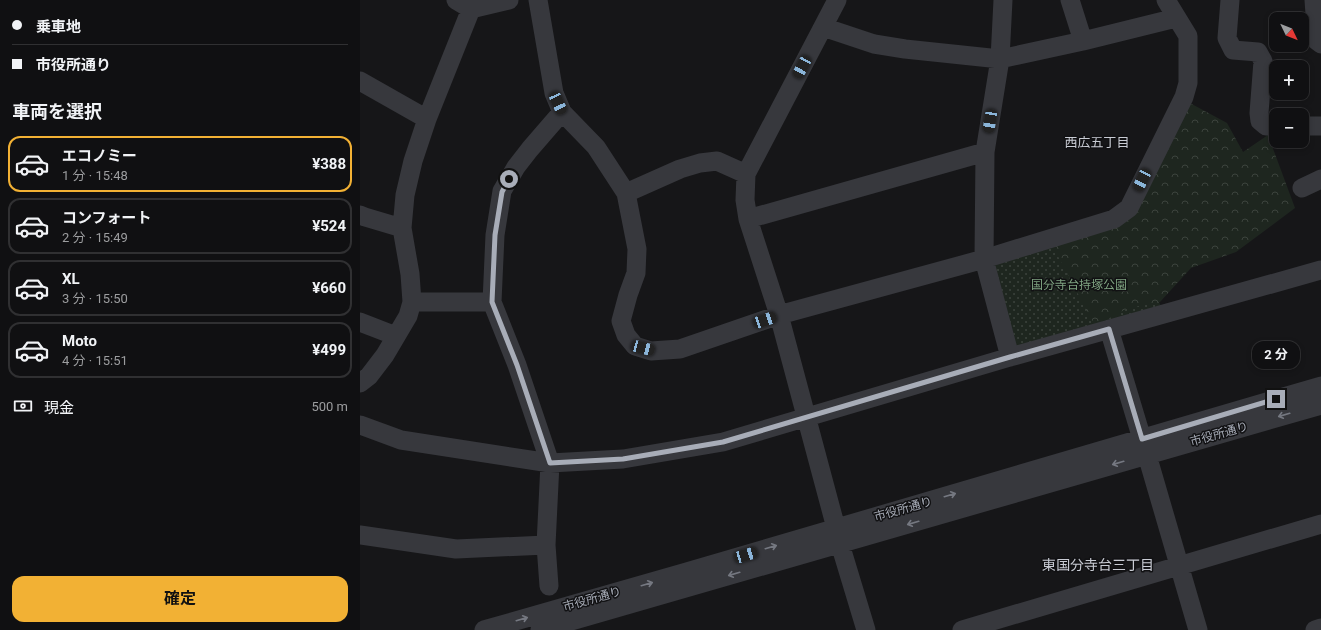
<!DOCTYPE html>
<html lang="ja">
<head>
<meta charset="utf-8">
<style>
  :root { --surface:#101012; --page:#19191b; --text:#f1f3f6; --muted:#9c9d9f; --line:#303032; --accent:#f2b134 }
  body { margin:0; font-family:Roboto,"Noto Sans JP",sans-serif; background:var(--page); color:var(--text); height:100vh; display:flex; flex-direction:column; font-size:15px; white-space:nowrap }
  * { box-sizing:border-box; margin:0 }
  p { font-size:13px; color:var(--muted) }
  .icon { flex:none; width:22px; height:22px; fill:none; stroke:currentColor; stroke-width:2; stroke-linecap:round; stroke-linejoin:round }
  .map { position:relative; flex:1; overflow:hidden }
  .drawer { display:flex; flex-direction:column; background:var(--surface); width:360px }
  .drawer>* { flex:none }
  .hud { display:grid; align-content:center; height:88px; padding:0 12px; background:var(--surface) }
  .needle { width:26px; rotate:133deg }
  .controls { position:absolute; left:909px; top:12px; display:grid; gap:8px }
  .controls a { display:grid; place-items:center; width:40px; height:40px; border-radius:8px; background:var(--surface); box-shadow:0 2px 6px #0003,0 0 0 1px var(--line); font-size:20px }
  .end { position:absolute; width:18px; height:18px; margin:-9px; border:5px solid #a8adb8; background:#111; box-shadow:0 0 0 2px #111 }
  .from { border-radius:50% }
  .bubble { position:absolute; height:28px; border-radius:12px; background:var(--surface); box-shadow:0 2px 6px #0003,0 0 0 1px var(--line); font-size:13px; font-weight:700; line-height:28px; text-align:center }
  .car { position:absolute; width:12px; height:24px; margin:-12px -6px; border-radius:5px; box-shadow:0 0 3px 1px #0007; background:linear-gradient(#222 24%,#8ab4d8 0 40%,#222 0 76%,#8ab4d8 0 86%,#222 0) }
  .hud b { display:flex; align-items:center; gap:14px; height:38px; font-size:15px }
  .hud b+b { border-top:1px solid var(--line) }
  .hud i { width:10px; height:10px; background:var(--text) }
  ul { padding:0; list-style:none }
  li { display:flex; align-items:center; gap:12px; height:56px; margin:0 8px 6px; padding:0 4px; border:2px solid var(--line); border-radius:12px }
  li div { flex:1 }
  li b { display:block; font-size:15px }
  li em { font-style:normal; font-weight:700 }
  li.current { border-color:var(--accent) }
  li>.icon { width:36px; height:36px; stroke-width:1.5 }
  h2 { padding:0 12px; font-size:18px; line-height:48px }
  .pay { display:flex; align-items:center; gap:10px; height:44px; padding:0 12px; font-size:15px }
  .pay p { margin-inline-start:auto }
  .cta { display:flex; gap:8px; margin-top:auto; padding:8px 12px }
  .cta a { flex:1; height:46px; border-radius:12px; background:var(--accent); color:#111; font-size:16px; font-weight:700; line-height:46px; text-align:center }
  main { display:flex; flex:1; min-height:0 }
  .map>svg:first-child { display:block }
</style>
</head>
<body>
<main>
<section class="drawer">
<div class="hud">
<b><i class="from"></i>乗車地</b>
<b><i></i>市役所通り</b>
</div>
<h2>車両を選択</h2>
<ul>
<li class="current"><svg class="icon" aria-label="car" viewBox="0 0 24 24"><path d="M5 17H2v-5l4-1 3-4h7l3 4 3 1v5h-3M9 17h6M6 11h13"/><circle cx="7" cy="17" r="2"/><circle cx="17" cy="17" r="2"/></svg><div><b>エコノミー</b><p>1 分 · 15:48</p></div><em>¥388</em></li>
<li><svg class="icon" aria-label="car" viewBox="0 0 24 24"><path d="M5 17H2v-5l4-1 3-4h7l3 4 3 1v5h-3M9 17h6M6 11h13"/><circle cx="7" cy="17" r="2"/><circle cx="17" cy="17" r="2"/></svg><div><b>コンフォート</b><p>2 分 · 15:49</p></div><em>¥524</em></li>
<li><svg class="icon" aria-label="car" viewBox="0 0 24 24"><path d="M5 17H2v-5l4-1 3-4h7l3 4 3 1v5h-3M9 17h6M6 11h13"/><circle cx="7" cy="17" r="2"/><circle cx="17" cy="17" r="2"/></svg><div><b>XL</b><p>3 分 · 15:50</p></div><em>¥660</em></li>
<li><svg class="icon" aria-label="car" viewBox="0 0 24 24"><path d="M5 17H2v-5l4-1 3-4h7l3 4 3 1v5h-3M9 17h6M6 11h13"/><circle cx="7" cy="17" r="2"/><circle cx="17" cy="17" r="2"/></svg><div><b>Moto</b><p>4 分 · 15:51</p></div><em>¥499</em></li>
</ul>
<div class="pay"><svg class="icon" aria-label="cash" viewBox="0 0 24 24"><path d="M3 7h18v10H3z"/><circle cx="12" cy="12" r="2"/></svg>現金<p>500 m</p></div>
<div class="cta"><a>確定</a></div>
</section>
<div class="map">
<svg width="961" height="630" viewBox="0 0 961 630">
  <defs>
    <pattern id="grass-dots" width="8" height="8" patternUnits="userSpaceOnUse"><rect width="8" height="8" fill="#1e261f"/><path d="M2 2h.1M6 6h.1" fill="none" stroke="#3c433d" stroke-width="1.8" stroke-linecap="round"/></pattern>
    <pattern id="forest-crowns" width="20" height="18" patternUnits="userSpaceOnUse"><rect width="20" height="18" fill="#1e261f"/><path d="M2 6a3 3 0 1 1 6 0M12 15a3 3 0 1 1 6 0" fill="none" stroke="#3c433d"/></pattern>
  </defs>
  <rect width="100%" height="100%" fill="#161618"/>
  <path fill="url(#grass-dots)" d="M760,225l42,83 -141,42 -8,-4 -19,-83z"/>
  <path fill="url(#forest-crowns)" d="M828,102l39,21 16,29 25,-17 27,73 -59,44 -45,16 -31,34 -32,6 -33,18 -43,-81 67,-20z"/>
  <g fill="none" stroke-linecap="round" stroke-linejoin="round">
    <path stroke="#37383d" stroke-width="19" d="M96,0l15,9 38,-9
      M178,0l16,93 8,19 34,35 30,46 11,56 -1,24 -8,22 -7,26 5,14 9,11 16,5 29,-2 99,-34 205,-56 130,-40 15,-11 55,-111 4,-14v-47l-22,-36
      M643,0l-3,59 -15,93 -1,107 26,98
      M710,0l13,41
      M870,0l-3,38 6,12 25,2 5,9 -4,52 1,8 6,5h10
      M954,0l3,41 4,3
      M463,27l51,17 31,5 95,10 83,-18 93,-23
      M0,81l67,38
      M942,126h19
      M942,188l19,-9
      M266,193l54,-24 20,-6 17,-2 29,13
      M0,215l5,2 37,11
      M388,219l237,-67
      M52,302h80
      M0,322l36,14
      M749,329l33,110
      M0,383l9,-7 16,-21 23,-39 4,-14 -2,-28 -8,-46 3,-33 8,-34 14,-42 44,-110
      M0,425l41,15 149,23 73,-4 100,-17 287,-85 311,-87
      M787,455l51,175
      M476,528l-57,-213 -31,-96 -3,-19 1,-26 91,-174
      M0,535l96,14 90,-4
      M480,544l26,86
      M189,586l-3,-41 4,-82 -33,-98 -25,-63 3,-67 7,-44 14,-24 14,-18 32,-37
      M124,630l203,-58 634,-186
      M180,630l781,-225
      M602,630l359,-106
      M955,630l6,-2"/>
  </g>
  <defs><path id="oneway-shaft" d="M-6 0H5M1.5-3L5.5 0L1.5 3" fill="none" stroke-width="1.6" stroke-linecap="round" stroke-linejoin="round"/></defs>
  <g stroke="#757881">
    <use href="#oneway-shaft" transform="translate(924 415) rotate(164)"/>
    <use href="#oneway-shaft" transform="translate(758 463) rotate(164)"/>
    <use href="#oneway-shaft" transform="translate(590 495) rotate(-16)"/>
    <use href="#oneway-shaft" transform="translate(553 523) rotate(164)"/>
    <use href="#oneway-shaft" transform="translate(411 547) rotate(-16)"/>
    <use href="#oneway-shaft" transform="translate(374 574) rotate(164)"/>
    <use href="#oneway-shaft" transform="translate(287 584) rotate(-16)"/>
    <use href="#oneway-shaft" transform="translate(162 619) rotate(-16)"/>
  </g>
  <g fill="none" stroke-linecap="round" stroke-linejoin="round">
    <path stroke="#a8adb8" stroke-width="5" d="M149,179l-7,13 -7,43 -3,67 25,63 33,98 73,-4 100,-17 287,-85 99,-28 33,110 134,-40"/>
  </g>
  <g text-anchor="middle" dominant-baseline="central" stroke-width="3" stroke-linejoin="round" paint-order="stroke">
    <g font-size="12" fill="#7fa381" stroke="#111113">
      <text x="719" y="285">国分寺台持塚公園</text>
    </g>
    <g font-size="12" fill="#a8adb8" stroke="#111113">
      <text transform="translate(859 434) rotate(-16)">市役所通り</text>
      <text transform="translate(543 509) rotate(-16)">市役所通り</text>
      <text transform="translate(232 599) rotate(-16)">市役所通り</text>
    </g>
    <g font-size="13" fill="#c9ccd4" stroke="#111113">
      <text x="737" y="142">西広五丁目</text>
    </g>
    <g font-size="14" fill="#c9ccd4" stroke="#111113">
      <text x="738" y="565">東国分寺台三丁目</text>
    </g>
  </g>
</svg>
<div class="controls">
<a><svg class="needle" viewBox="-14 -14 28 28"><path d="M0-13l5 13h-10z" fill="#e53935"/><path d="M0 13l5-13h-10z" fill="#9c9d9f"/></svg></a>
<a>+</a>
<a>−</a>
</div>
<i class="end from" style="left:149px;top:179px"></i>
<i class="end" style="left:916px;top:399px"></i>
<div class="bubble" style="left:892px;top:341px;width:48px">2 分</div>
<i class="car" style="left:442px;top:67px;rotate:208deg"></i>
<i class="car" style="left:198px;top:103px;rotate:155deg"></i>
<i class="car" style="left:630px;top:121px;rotate:189deg"></i>
<i class="car" style="left:782px;top:180px;rotate:206deg"></i>
<i class="car" style="left:405px;top:320px;rotate:71deg"></i>
<i class="car" style="left:283px;top:348px;rotate:105deg"></i>
<i class="car" style="left:386px;top:555px;rotate:74deg"></i>
</div>
</main>
</body>
</html>
